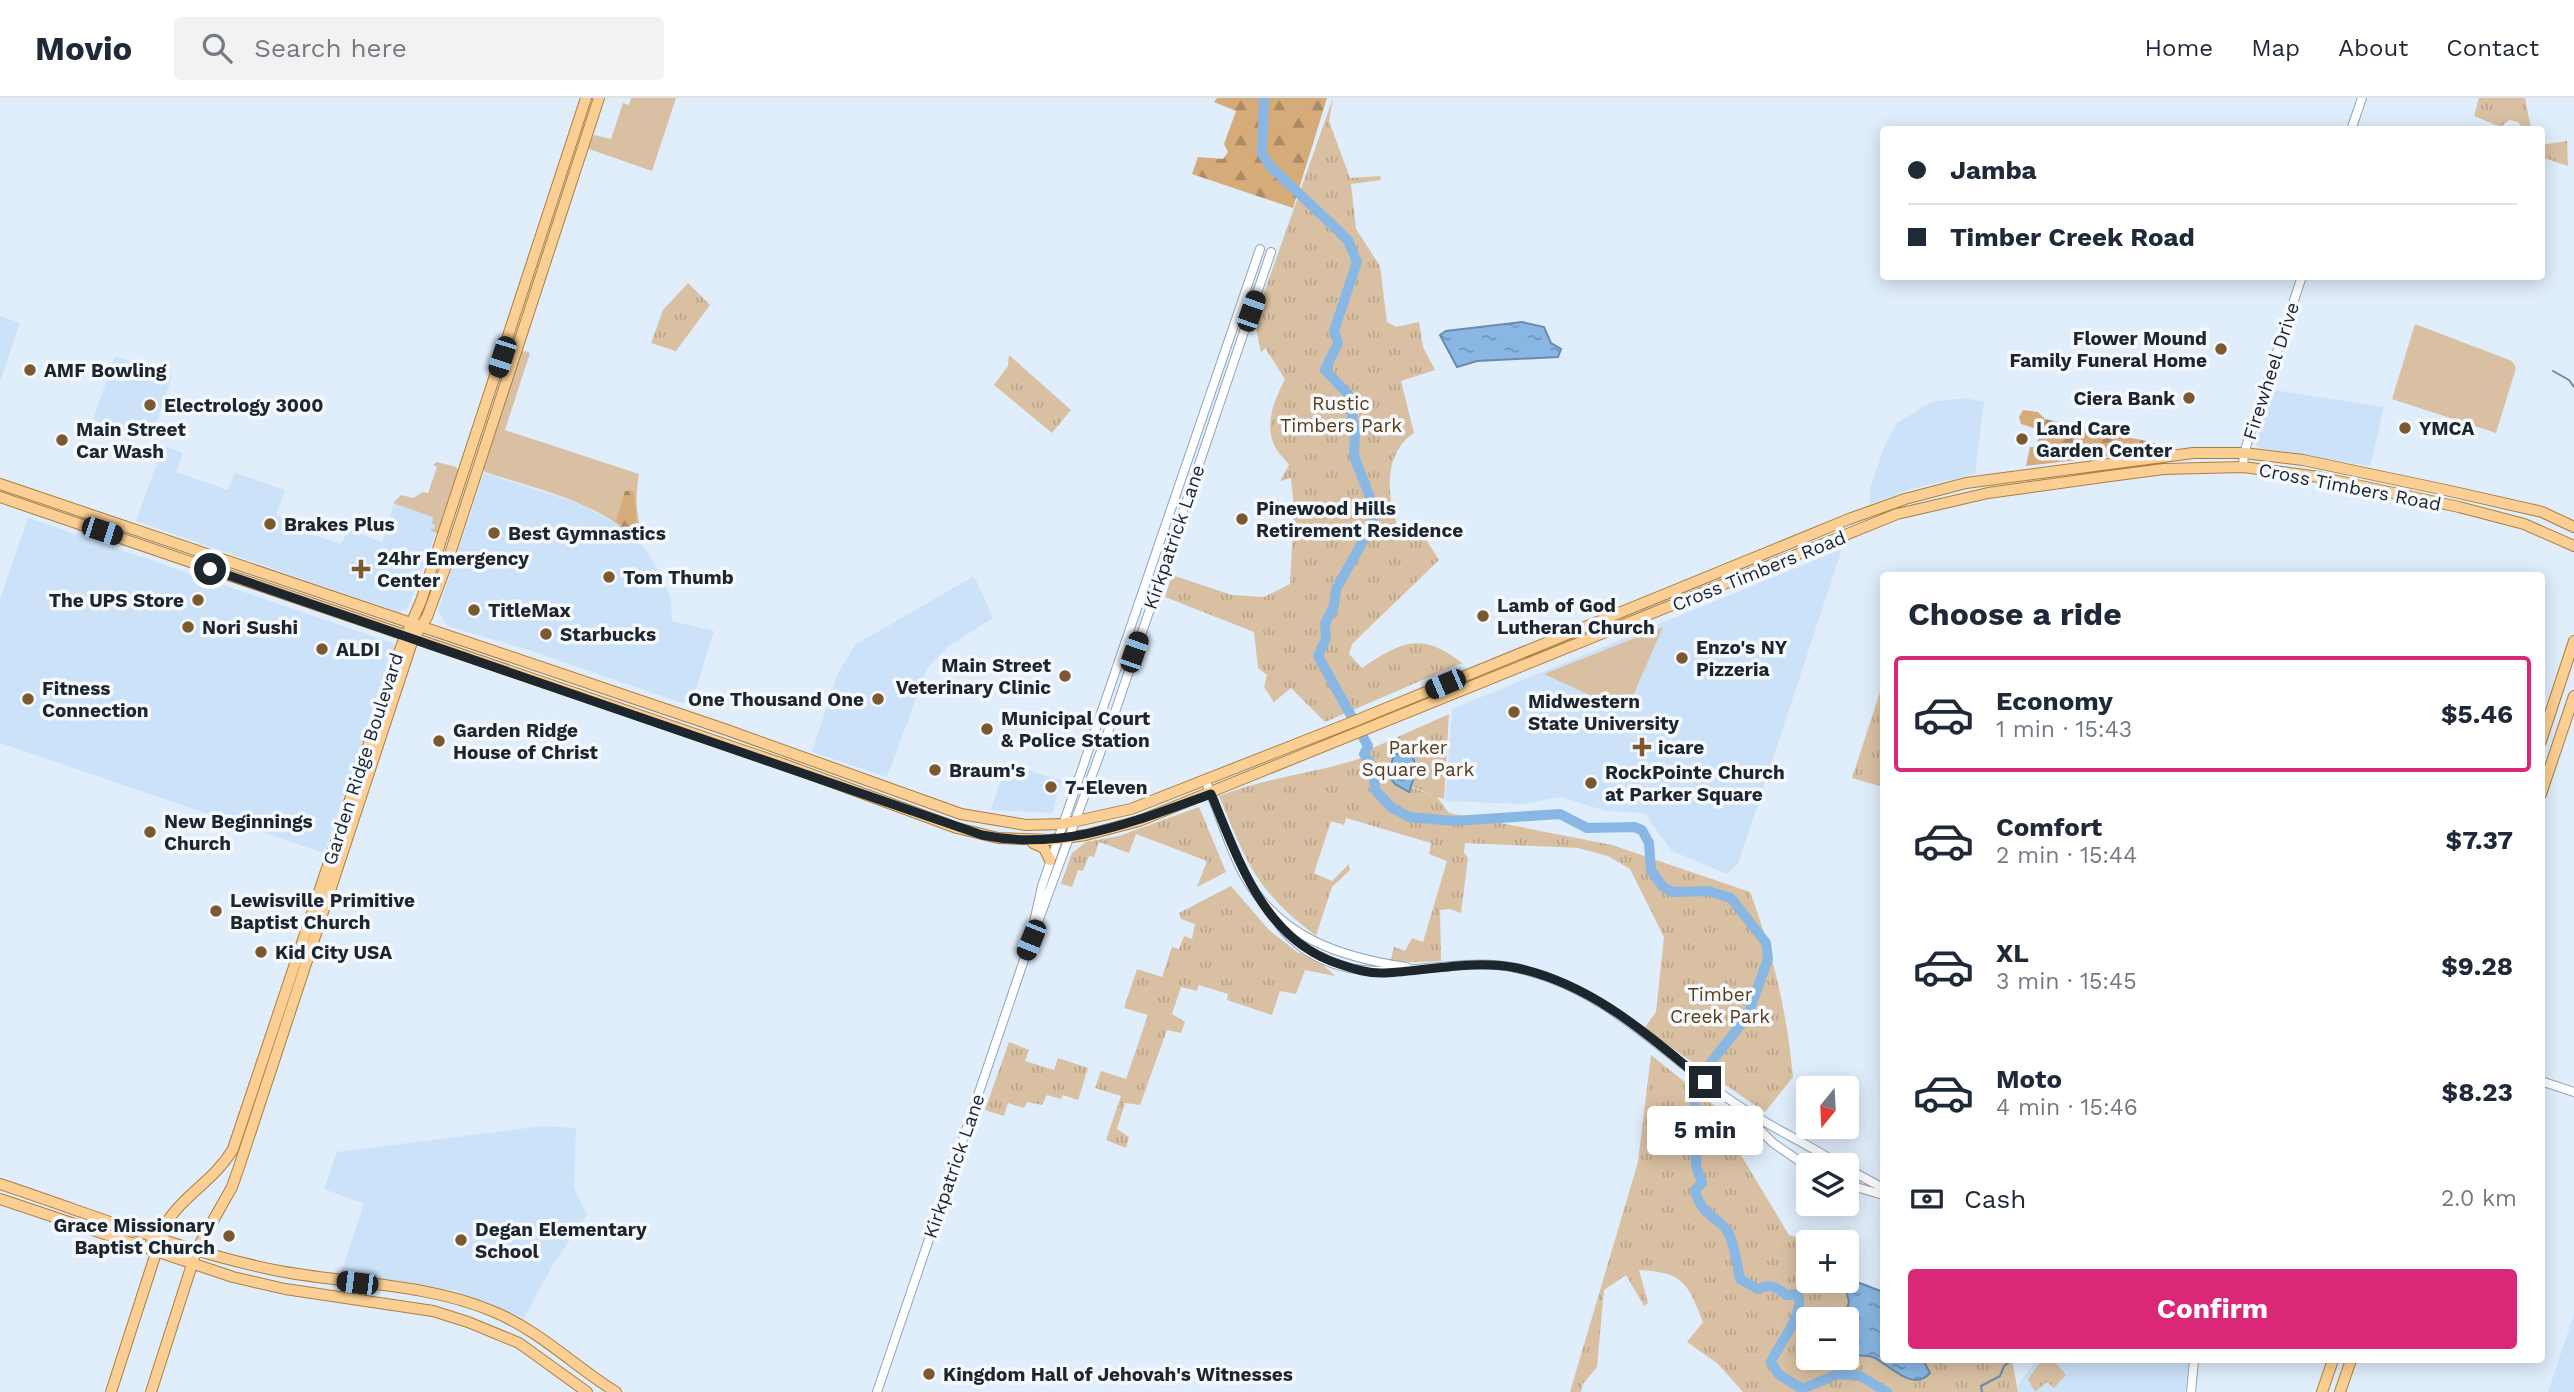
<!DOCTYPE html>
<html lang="en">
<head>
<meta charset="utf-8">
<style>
  :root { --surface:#fff; --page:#f2f2f3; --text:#1f2937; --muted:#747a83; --line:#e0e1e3; --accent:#db2777 }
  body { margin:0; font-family:"Work Sans",sans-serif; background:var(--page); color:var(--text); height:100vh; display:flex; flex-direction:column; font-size:26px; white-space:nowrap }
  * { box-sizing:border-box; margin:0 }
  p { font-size:23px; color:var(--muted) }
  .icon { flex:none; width:38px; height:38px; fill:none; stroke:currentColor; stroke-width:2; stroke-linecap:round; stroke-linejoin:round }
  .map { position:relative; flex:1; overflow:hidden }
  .side { position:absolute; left:1880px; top:474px; width:665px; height:791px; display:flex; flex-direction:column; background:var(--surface); border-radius:7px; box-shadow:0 4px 18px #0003 }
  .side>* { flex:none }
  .guide { position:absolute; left:1880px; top:28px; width:665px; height:154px; border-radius:7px; box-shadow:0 4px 18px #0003; display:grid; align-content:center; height:154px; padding:0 28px; background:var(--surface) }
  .needle { width:46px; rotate:198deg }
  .buttons { position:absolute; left:1796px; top:978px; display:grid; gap:14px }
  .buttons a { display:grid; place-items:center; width:63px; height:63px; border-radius:7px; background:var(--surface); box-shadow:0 4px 18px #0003; font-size:35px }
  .end { position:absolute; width:32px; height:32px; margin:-16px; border:9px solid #1d252d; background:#fff; box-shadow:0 0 0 4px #fff }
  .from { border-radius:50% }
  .bubble { position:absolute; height:49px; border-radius:7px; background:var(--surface); box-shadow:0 4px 18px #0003; font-size:23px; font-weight:700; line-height:49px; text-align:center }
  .car { position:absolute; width:21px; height:42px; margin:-21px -10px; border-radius:9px; box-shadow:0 0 5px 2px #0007; background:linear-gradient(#222 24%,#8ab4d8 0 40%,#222 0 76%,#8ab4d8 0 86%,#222 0) }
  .guide b { display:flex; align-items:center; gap:24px; height:66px; font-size:26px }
  .guide b+b { border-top:2px solid var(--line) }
  .guide i { width:18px; height:18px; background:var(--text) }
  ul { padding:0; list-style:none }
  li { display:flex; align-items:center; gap:21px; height:116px; margin:0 14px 10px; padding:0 14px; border:4px solid transparent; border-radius:7px }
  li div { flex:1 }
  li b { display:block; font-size:26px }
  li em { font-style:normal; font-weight:700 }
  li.selected { border-color:var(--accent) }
  li>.icon { width:63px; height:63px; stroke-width:1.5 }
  h2 { padding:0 28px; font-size:32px; line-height:84px }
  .pay { display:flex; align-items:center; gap:18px; height:77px; padding:0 28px; font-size:26px }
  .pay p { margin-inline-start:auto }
  .cta { display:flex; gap:14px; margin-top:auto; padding:14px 28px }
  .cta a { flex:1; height:80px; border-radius:7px; background:var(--accent); color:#fff; font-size:28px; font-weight:700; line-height:80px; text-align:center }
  header { display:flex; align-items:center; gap:42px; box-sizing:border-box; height:98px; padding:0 35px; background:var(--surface); border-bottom:2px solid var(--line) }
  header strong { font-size:33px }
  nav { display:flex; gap:38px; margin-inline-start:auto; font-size:24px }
  .search { width:490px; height:63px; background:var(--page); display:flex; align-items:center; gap:18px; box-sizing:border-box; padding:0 24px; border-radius:7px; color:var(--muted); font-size:26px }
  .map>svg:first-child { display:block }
</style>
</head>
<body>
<header>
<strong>Movio</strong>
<div class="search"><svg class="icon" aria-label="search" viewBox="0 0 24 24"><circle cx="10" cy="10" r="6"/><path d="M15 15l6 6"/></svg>Search here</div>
<nav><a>Home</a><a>Map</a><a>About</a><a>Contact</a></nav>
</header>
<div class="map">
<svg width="2574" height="1294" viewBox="0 0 2574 1294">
  <defs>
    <pattern id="forest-firs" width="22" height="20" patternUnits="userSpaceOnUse" patternTransform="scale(1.75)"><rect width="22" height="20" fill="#d4ab79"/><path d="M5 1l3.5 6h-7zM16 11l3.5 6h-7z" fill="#ab8b64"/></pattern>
    <pattern id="park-tufts" width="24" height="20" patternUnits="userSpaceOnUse" patternTransform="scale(1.75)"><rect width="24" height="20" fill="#d9c0a2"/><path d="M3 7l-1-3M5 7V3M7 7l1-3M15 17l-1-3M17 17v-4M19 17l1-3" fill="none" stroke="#baa58c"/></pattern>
    <pattern id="water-ripples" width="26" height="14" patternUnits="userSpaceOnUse" patternTransform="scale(1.75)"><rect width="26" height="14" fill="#89b7e4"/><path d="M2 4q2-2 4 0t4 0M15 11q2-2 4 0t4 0" fill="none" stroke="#6f95b9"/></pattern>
  </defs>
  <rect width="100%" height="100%" fill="#e0edfb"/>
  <path fill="#cce2f9" d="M0,218l20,7 -20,59z
    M115,258l57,20 -21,63 -58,-19z
    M2273,292l111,17 -14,59 -111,-18 -3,-4z
    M1964,300l20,4 -9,72 -64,15 -41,15v-15l15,-44 12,-22 34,-21z
    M163,348l20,7 -7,19 52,18 7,-17 50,17 -9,25 18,7 -1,6 47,16 10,-14 32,12 12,-39 47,16 -34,91 -5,-1 -2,4 -264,-92z
    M484,375l97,31 53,30 17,24 20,40 1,23 42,10 -21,67 -11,5 -156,-54 -79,-23 -9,-15z
    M28,420l367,126 -71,209 -324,-110v-144z
    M1842,451l-104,315 -11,10 -55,-23 -28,-38 -38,-2 -45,-14 -38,7 -78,-3 7,-92z
    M974,478l19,42 -43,27 -22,22 -41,110 -75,-25 26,-79 17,-28z
    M1006,665l56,18 -10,32 -61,-3z
    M543,1028l33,2 -2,60 13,27 -35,51 -28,52 -71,-28 -112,-17 23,-69 -40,-15 13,-37z
    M2574,1216v78h-26z
    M2036,1262h153l-4,32h-167l-1,-5z"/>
  <path fill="#d9c0a2" d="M631,0h45l-24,73 -66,-23 8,-13 17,4 12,-36 6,2z
    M2415,226l97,37 4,7 -20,65 -104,-34z
    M525,253l5,2 -25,77 134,44c-4,24 -3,43 5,65l-5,4c-40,-42 -100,-53 -154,-71l-3,-5 39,-115z
    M437,364l19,5 3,4 -20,61 -3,1 -7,-4h5l1,-4 -3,-1 1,-7 -40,-14 8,-8 12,3 10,-6 5,1 9,-26 -4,-2z
    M1663,529l-37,85 -82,-38z"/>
  <path fill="url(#forest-firs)" d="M1217,0h110l-34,110 -101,-34 6,-17 25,2 5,-7 -4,-8 12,-33 -22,-9z
    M2023,312l15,2 7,7 110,24 -1,8 -128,15 4,-19h6l5,-17 -20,-6 -2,-7z
    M625,393h9l3,35 -12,3 -9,-8z"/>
  <path fill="url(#park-tufts)" fill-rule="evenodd" d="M1333,0l-4,23 21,57 30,-2 1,4 -30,4 5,45 24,37 7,56 9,5 23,-5 4,25 12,23 -34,11 13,52c-32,21 -27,66 -15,97l10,4 11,-4 19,30 -87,84 -3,10 13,14c39,-26 59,-37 100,-5l-137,59 -34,-34 -17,14 -10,-15 3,-12 -9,-7 -4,-36 -89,-35 7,-22 60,20 32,2 26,-13 4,-75 -3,-31 -11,3 9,-16c-5,-7 -14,-15 -16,-23 -8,-22 3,-45 12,-63l-20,-31 -4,5 -5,-25 7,-32z
    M2479,0h46l6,31h-8l-5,-7 -9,-2 -8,7 -27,-11z
    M2567,43l1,25 -27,-9v-12z
    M688,185l22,22 -34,46 -25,-8 12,-33z
    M1009,257l62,55 -19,23 -58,-48 14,-19z
    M1883,585v104l-31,-9z
    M1449,616l-5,85 -7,-2 12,16 163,32 138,47c23,61 37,120 43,185l-28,35 -121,-83 12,-17 8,-75 -34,-68 -22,-13 -30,-8 -113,-5 -1,10 4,5 -7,55 -11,-4 -10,1 1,51 -51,2 4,-16 11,4 7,-13 11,4 24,-81 -18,-7 2,-11 -85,-25 -2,7 -13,-4 -17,52 18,8 17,-17 1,6 -18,17 -16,49c-60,-45 -69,-73 -97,-140 47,-19 97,-22 145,-39l19,19 51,20 -51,-22 -19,-22z
    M1199,709l27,65 -29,15 10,-26 -71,-27 -7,19 -30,-11 -5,15 -5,-1 -6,15 -5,-1 -6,17 -11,-3 11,-31 14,-11 33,-6z
    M1231,788l38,44 28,22 19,7 19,17 -30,-6 -9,24 -16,-3 -8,24 -45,-15 1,-6 -29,-9 -2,6 -16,-4 -9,27 13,8 -4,11 -14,-3 -27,75 -15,-2 -8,26 12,8 -3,11 -20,-8 15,-44 -26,-8 6,-17 25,8 22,-64 -24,-7 13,-39 25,8 10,-30 7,2 5,-13 8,3 3,-15 -14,-5 -2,-6z
    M1009,944l20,8 -4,11 29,9 4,-12 30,10 -10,32 -15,-5 -2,4 -14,-4 -5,10 -15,-3 -3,6 -16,-5 -4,13 -19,-6z
    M1651,957l91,73 -6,19 53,88 22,7h-3v39h21l54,18v61h129l6,32h-275l-26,-29 -30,-21 16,-20c-15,-39 -20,-50 -64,-52l9,33 -4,3 -18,-31 -22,15 -7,77 -14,17 -2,8h-11l68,-230zM1808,1222h38v38h-38z
    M2042,1262l13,2 11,13 -12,13 -7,-6 -12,10 -7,-13z"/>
  <path fill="url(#water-ripples)" stroke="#698bad" stroke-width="2" d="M1522,224l22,5 7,16 10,6 -3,8 -81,4 -20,6 -17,-32 6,-4z
    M1409,649l8,22 -8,23 -14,-8 -7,-9 6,-20z
    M1850,1173l7,11 26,10v68h40l7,13c-17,19 -38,-6 -55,-15 -9,-4 -19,-2 -29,-2l-2,-37 5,-17 -5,-21z"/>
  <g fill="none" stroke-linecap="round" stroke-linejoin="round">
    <path stroke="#698bad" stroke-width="2" d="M2553,273l16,9 5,7
      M1881,1193l2,-8
      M1982,1294l-1,-6 19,-10 4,-10 8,-6"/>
    <path stroke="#89b7e4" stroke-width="10" d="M1264,0l-2,56 9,13 77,73 9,22 -23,69 4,12 -13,27 23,24 7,37 -1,25 21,54 -4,17 -35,62 -2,17 -9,18 1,14 -8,18 50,90 -4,8 6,9 6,28 16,17 18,9 44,4 106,-7 27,14 47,-1 8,3 7,13 2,27 12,17 10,5 35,-1 23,7 35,45 2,16 -21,58 -53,67 2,82 6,17 -7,7c5,26 27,28 34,44 6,13 8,31 11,45l18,10c12,-6 19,-2 28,6l12,-1c7,21 -19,49 -27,68l7,12 24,15 36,-15 22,2 27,16"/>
    <defs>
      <path id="minor" d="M2351,32l11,-32
        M2243,369l1,-14 58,-177
        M1205,682c14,31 23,66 39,95 35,62 95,82 162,92
        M1273,814c5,15 17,26 30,36 65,47 141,5 213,20 85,18 139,78 207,127 36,27 80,46 119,71
        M1034,824l8,-36 218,-637
        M2541,983l33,11
        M1737,1009l36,36 35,24
        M1846,1070l37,20
        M1846,1086l37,11
        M877,1294l148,-435 87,-236 159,-469
        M2191,1294l3,-32"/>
      <path id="major" d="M0,386l727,246 234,84 65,11 37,-1 68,-15 224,-88 494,-202 56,-20 61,-16 227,-30h51l59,7 147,31 92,21 32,15
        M0,399l783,267 174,64 41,10 52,2 36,-5 53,-14 758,-307 91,-21 122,-17 54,-7 79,-2 76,10 140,30 65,17 50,22
        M2541,643l33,-100
        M2541,696l33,-98
        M1033,745l11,5 6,12
        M0,1086c91,30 184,68 279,87 70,13 146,12 213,40 47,19 82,55 124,81
        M0,1101l233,78 52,12 148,22 35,11 51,21 68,49
        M111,1294l54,-167c18,-30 50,-45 68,-76l168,-502 20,-46 165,-503
        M151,1294l46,-143 35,-62 7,-20 174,-528 14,-22 19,-51 153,-468
        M2322,1294l11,-32
        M2340,1294l11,-32"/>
    </defs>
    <use href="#minor" stroke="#90a5ba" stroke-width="10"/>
    <use href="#major" stroke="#ab7f40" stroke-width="12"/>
    <use href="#minor" stroke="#fff" stroke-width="8"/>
    <use href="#major" stroke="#fbcf93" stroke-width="10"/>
  </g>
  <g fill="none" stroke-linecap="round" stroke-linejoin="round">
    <path stroke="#1d252d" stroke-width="9" d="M210,471l772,266c82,17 153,-14 229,-41 28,67 53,146 128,170 15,5 30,10 46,9 43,-2 89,-14 132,-5 76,17 130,66 188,114"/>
  </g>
  <g fill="#7a592f" stroke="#f5f9fe" stroke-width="2.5">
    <circle cx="2221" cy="251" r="7"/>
    <circle cx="30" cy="272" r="7"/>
    <circle cx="2189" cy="300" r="7"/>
    <circle cx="150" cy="307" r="7"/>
    <circle cx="2405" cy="330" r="7"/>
    <circle cx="2022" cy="341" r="7"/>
    <circle cx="62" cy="342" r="7"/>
    <circle cx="1242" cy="421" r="7"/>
    <circle cx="270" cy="426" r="7"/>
    <circle cx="494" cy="435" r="7"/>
    <path d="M357.5 460.5h7v7h7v7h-7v7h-7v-7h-7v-7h7z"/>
    <circle cx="609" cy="479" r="7"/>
    <circle cx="198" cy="502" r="7"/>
    <circle cx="474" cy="512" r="7"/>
    <circle cx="1483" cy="518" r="7"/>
    <circle cx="188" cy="529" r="7"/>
    <circle cx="546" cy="536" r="7"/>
    <circle cx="322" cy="551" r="7"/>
    <circle cx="1682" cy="560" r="7"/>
    <circle cx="1065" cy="578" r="7"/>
    <circle cx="28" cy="601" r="7"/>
    <circle cx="878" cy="601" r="7"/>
    <circle cx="1514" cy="614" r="7"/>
    <circle cx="987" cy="631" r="7"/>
    <circle cx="439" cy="643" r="7"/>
    <path d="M1638.5 638.5h7v7h7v7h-7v7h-7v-7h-7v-7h7z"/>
    <circle cx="935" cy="672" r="7"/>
    <circle cx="1591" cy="685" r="7"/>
    <circle cx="1051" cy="689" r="7"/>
    <circle cx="150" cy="734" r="7"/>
    <circle cx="216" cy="813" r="7"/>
    <circle cx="261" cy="854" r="7"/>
    <circle cx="229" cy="1138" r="7"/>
    <circle cx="461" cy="1142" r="7"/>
    <circle cx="929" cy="1276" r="7"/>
  </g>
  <g text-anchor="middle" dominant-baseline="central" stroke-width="7" stroke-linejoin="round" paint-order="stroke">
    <g font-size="19" font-weight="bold" fill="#1d252d" stroke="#f5f9fe" text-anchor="start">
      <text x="2207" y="240" text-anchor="end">Flower Mound<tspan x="2207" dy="22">Family Funeral Home</tspan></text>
      <text x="44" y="272">AMF Bowling</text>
      <text x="2175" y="300" text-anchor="end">Ciera Bank</text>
      <text x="164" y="307">Electrology 3000</text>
      <text x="2036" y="330">Land Care<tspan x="2036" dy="22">Garden Center</tspan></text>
      <text x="2419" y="330">YMCA</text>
      <text x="76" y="331">Main Street<tspan x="76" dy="22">Car Wash</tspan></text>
      <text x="1256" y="410">Pinewood Hills<tspan x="1256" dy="22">Retirement Residence</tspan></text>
      <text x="284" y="426">Brakes Plus</text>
      <text x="508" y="435">Best Gymnastics</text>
      <text x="377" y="460">24hr Emergency<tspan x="377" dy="22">Center</tspan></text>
      <text x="623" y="479">Tom Thumb</text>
      <text x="184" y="502" text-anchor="end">The UPS Store</text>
      <text x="1497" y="507">Lamb of God<tspan x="1497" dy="22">Lutheran Church</tspan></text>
      <text x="488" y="512">TitleMax</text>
      <text x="202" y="529">Nori Sushi</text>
      <text x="560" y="536">Starbucks</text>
      <text x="1696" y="549">Enzo's NY<tspan x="1696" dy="22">Pizzeria</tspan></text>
      <text x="336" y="551">ALDI</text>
      <text x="1051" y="567" text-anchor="end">Main Street<tspan x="1051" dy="22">Veterinary Clinic</tspan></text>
      <text x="42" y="590">Fitness<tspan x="42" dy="22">Connection</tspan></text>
      <text x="864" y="601" text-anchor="end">One Thousand One</text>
      <text x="1528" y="603">Midwestern<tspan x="1528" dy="22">State University</tspan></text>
      <text x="1001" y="620">Municipal Court<tspan x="1001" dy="22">&amp; Police Station</tspan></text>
      <text x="453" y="632">Garden Ridge<tspan x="453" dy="22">House of Christ</tspan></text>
      <text x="1658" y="649">icare</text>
      <text x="949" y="672">Braum's</text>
      <text x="1605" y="674">RockPointe Church<tspan x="1605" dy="22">at Parker Square</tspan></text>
      <text x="1065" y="689">7-Eleven</text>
      <text x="164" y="723">New Beginnings<tspan x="164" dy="22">Church</tspan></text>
      <text x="230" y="802">Lewisville Primitive<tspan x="230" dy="22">Baptist Church</tspan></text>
      <text x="275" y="854">Kid City USA</text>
      <text x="215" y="1127" text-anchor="end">Grace Missionary<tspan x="215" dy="22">Baptist Church</tspan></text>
      <text x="475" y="1131">Degan Elementary<tspan x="475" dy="22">School</tspan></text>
      <text x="943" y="1276">Kingdom Hall of Jehovah's Witnesses</text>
    </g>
    <g font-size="19" fill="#1d252d" stroke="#f5f9fe">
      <text transform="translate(2271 273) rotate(-72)">Firewheel Drive</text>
      <text transform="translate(2350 389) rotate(11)">Cross Timbers Road</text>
      <text transform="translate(1174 439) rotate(-71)">Kirkpatrick Lane</text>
      <text transform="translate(1759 473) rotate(-22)">Cross Timbers Road</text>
      <text transform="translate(363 661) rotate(-72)">Garden Ridge Boulevard</text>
      <text transform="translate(954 1068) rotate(-71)">Kirkpatrick Lane</text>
    </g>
    <g font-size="19" fill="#5a3d16" stroke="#f5f9fe">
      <text x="1341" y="305">Rustic<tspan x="1341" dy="22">Timbers Park</tspan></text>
      <text x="1418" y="649">Parker<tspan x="1418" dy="22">Square Park</tspan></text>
      <text x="1720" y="896">Timber<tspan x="1720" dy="22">Creek Park</tspan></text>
    </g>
  </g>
</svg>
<div class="buttons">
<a><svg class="needle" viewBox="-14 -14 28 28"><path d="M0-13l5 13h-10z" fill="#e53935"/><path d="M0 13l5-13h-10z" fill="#747a83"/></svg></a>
<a><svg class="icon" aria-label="layers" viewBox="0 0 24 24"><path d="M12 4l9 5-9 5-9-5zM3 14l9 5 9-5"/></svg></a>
<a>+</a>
<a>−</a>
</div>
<i class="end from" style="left:210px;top:471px"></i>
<i class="end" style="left:1705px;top:984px"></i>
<div class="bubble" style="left:1647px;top:1008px;width:116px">5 min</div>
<i class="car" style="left:1251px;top:213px;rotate:19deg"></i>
<i class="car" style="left:502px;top:259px;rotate:198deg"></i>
<i class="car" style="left:102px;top:433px;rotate:108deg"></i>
<i class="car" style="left:1134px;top:554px;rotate:19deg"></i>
<i class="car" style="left:1445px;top:586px;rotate:247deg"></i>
<i class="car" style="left:1031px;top:842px;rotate:202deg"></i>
<i class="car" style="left:357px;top:1185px;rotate:277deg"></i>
<div class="guide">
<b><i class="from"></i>Jamba</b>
<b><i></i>Timber Creek Road</b>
</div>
<section class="side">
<h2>Choose a ride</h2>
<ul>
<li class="selected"><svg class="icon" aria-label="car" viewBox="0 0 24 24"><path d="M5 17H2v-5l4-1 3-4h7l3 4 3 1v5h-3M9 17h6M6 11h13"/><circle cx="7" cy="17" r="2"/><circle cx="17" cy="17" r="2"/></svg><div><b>Economy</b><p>1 min · 15:43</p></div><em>$5.46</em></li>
<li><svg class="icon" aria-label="car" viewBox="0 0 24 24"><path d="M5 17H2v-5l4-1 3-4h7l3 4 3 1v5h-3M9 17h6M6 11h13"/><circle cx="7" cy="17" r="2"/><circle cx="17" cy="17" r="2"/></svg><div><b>Comfort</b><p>2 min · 15:44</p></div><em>$7.37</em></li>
<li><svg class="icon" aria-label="car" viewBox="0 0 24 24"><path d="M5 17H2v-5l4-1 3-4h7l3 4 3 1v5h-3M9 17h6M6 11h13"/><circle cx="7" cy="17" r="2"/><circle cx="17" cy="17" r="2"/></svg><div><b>XL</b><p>3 min · 15:45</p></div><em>$9.28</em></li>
<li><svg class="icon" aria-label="car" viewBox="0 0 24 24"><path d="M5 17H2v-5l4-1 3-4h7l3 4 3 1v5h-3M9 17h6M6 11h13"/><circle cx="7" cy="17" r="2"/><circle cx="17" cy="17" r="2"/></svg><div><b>Moto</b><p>4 min · 15:46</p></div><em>$8.23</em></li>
</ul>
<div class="pay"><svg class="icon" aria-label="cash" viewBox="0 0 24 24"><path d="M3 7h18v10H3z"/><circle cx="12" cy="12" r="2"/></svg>Cash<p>2.0 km</p></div>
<div class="cta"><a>Confirm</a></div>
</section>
</div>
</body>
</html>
